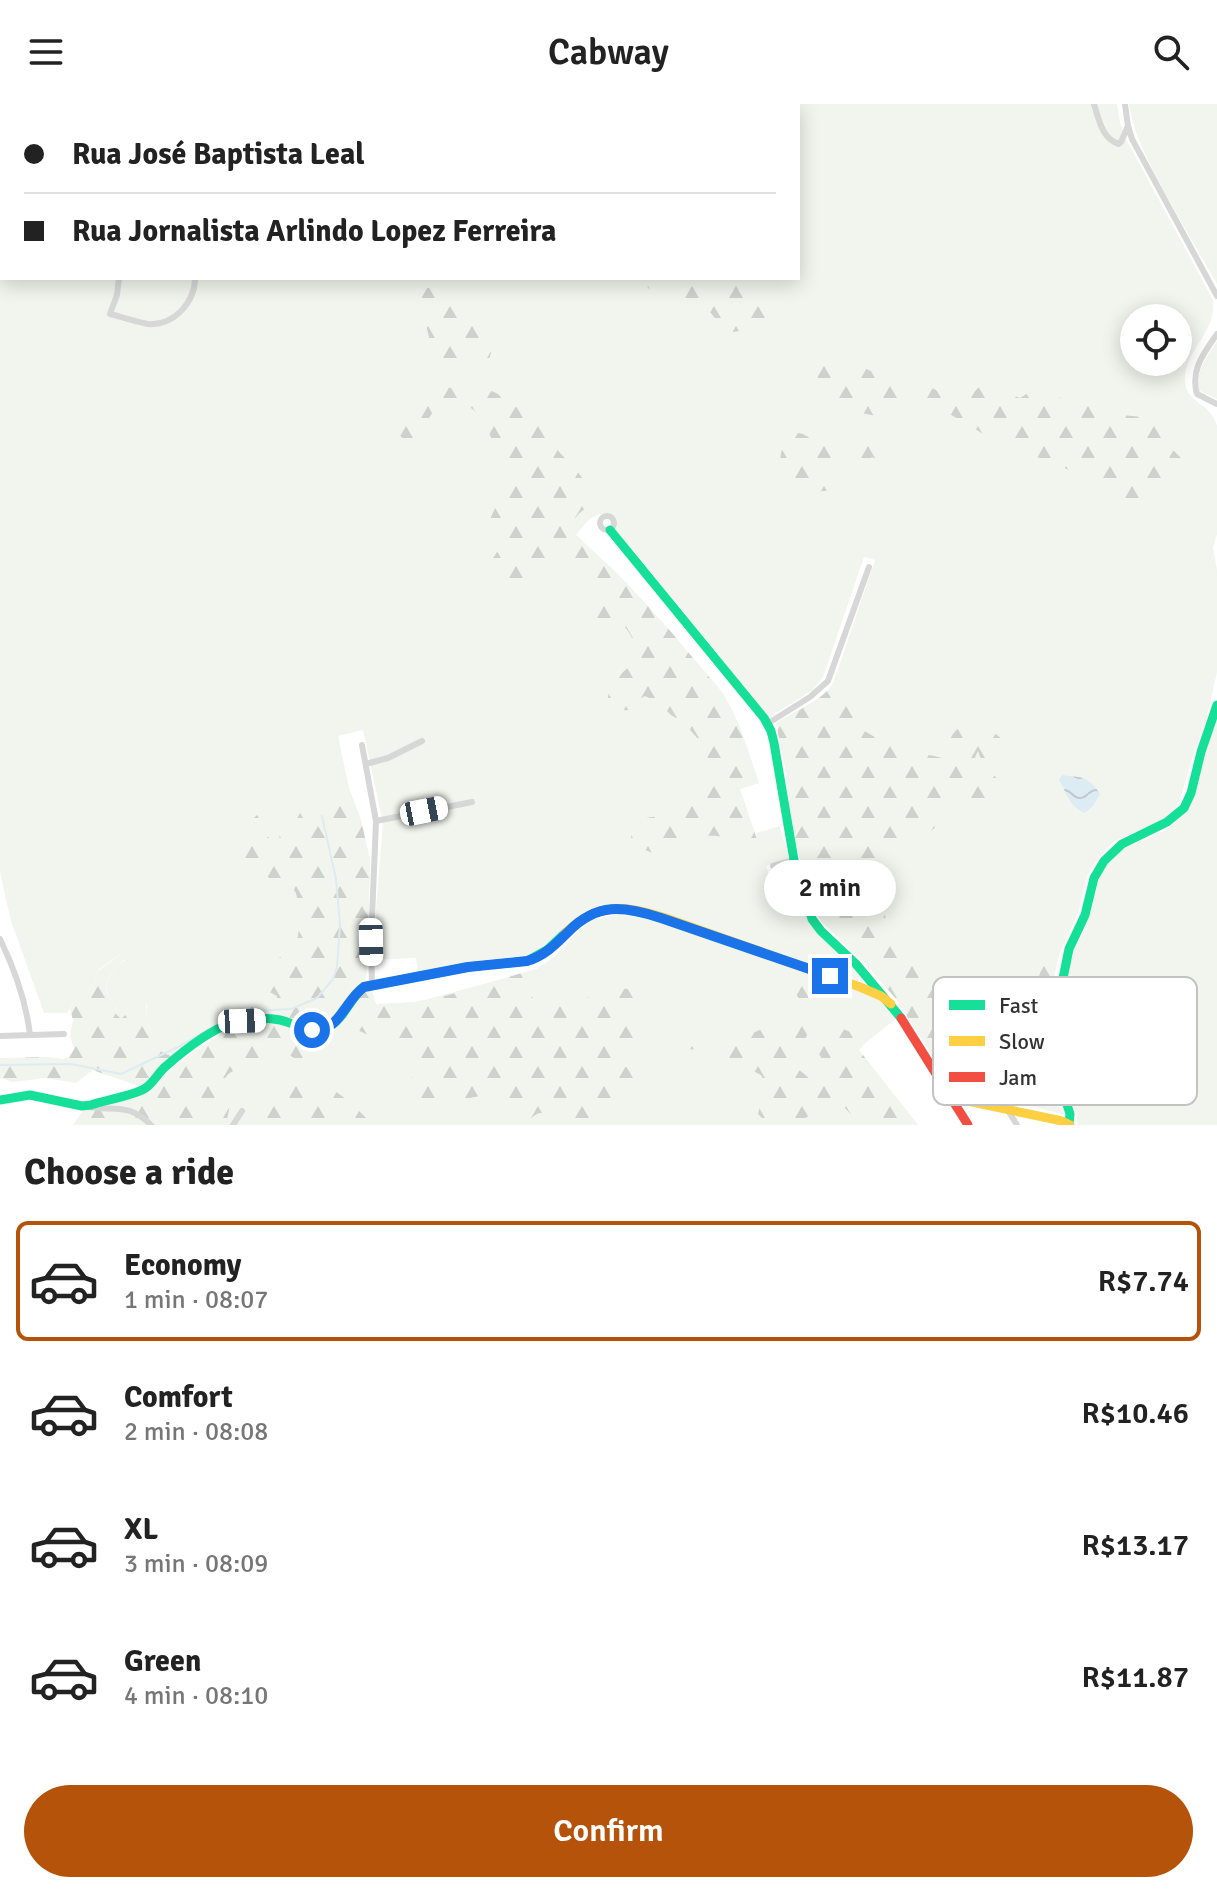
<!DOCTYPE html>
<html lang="en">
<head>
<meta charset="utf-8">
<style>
  :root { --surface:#fff; --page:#f2f2f2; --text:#222; --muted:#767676; --line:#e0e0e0; --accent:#b45309 }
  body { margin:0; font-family:Signika,sans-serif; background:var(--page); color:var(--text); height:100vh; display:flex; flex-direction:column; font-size:30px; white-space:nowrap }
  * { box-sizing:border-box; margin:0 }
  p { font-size:26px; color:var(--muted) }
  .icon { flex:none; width:44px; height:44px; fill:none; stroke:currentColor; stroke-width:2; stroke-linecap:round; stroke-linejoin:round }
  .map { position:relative; height:1021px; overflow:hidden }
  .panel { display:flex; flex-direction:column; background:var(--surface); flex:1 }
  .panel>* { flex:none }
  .hud { position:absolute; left:0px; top:0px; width:800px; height:176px; box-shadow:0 4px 20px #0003; display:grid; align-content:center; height:176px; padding:0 24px; background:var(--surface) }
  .tools { position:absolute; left:1120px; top:200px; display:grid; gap:16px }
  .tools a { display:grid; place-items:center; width:72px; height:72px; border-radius:50%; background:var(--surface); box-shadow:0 4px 20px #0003; font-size:40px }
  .end { position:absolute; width:36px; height:36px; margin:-18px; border:10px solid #1a73e8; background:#fff; box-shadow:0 0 0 4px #fff }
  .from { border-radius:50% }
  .bubble { position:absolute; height:56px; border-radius:28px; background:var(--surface); box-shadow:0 4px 20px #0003; font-size:26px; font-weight:600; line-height:56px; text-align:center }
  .car { position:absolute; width:24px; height:48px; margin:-24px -12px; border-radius:10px; box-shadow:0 0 6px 2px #0007; background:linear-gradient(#fff 24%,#345 0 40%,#fff 0 76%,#345 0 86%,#fff 0) }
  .hud b { display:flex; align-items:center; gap:28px; height:76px; font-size:30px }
  .hud b+b { border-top:2px solid var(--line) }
  .hud i { width:20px; height:20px; background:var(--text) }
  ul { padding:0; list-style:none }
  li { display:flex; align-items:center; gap:24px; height:120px; margin:0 16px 12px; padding:0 8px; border:4px solid transparent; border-radius:12px }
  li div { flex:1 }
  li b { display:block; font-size:30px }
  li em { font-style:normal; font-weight:600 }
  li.active { border-color:var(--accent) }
  li>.icon { width:72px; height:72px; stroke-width:1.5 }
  h2 { padding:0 24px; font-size:36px; line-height:96px }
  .button { display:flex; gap:16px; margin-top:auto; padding:16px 24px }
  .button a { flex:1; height:92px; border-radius:48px; background:var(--accent); color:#fff; font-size:32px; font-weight:600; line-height:92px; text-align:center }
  header { display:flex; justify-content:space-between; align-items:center; height:104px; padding:0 24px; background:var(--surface); font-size:36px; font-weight:600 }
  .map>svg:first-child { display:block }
</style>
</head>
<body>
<header><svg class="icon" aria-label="menu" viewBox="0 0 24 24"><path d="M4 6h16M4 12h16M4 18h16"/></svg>Cabway<svg class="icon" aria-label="search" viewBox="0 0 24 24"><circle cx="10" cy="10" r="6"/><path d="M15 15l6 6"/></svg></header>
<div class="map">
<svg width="1217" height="1021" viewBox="0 0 1217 1021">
  <defs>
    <pattern id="forest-firs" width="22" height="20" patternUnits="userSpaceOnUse" patternTransform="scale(2)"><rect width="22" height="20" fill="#f1f5ed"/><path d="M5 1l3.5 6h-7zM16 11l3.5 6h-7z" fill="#cfd2cc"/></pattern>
    <pattern id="water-waves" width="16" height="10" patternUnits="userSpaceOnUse" patternTransform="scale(2)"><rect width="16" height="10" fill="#ddebf3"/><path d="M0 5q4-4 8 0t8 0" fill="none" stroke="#becad1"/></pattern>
  </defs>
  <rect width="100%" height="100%" fill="#fff"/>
  <path fill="#f1f5ed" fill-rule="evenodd" d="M0,0h1117l3,18 6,17 87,161c4,33 -29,50 -28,81 1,23 26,21 32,45v108l-4,13 4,23v102l-12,53 -9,21 -16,54 -7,12 -10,8 -50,22 -14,15 -12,19 -9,37 -20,44 -9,48 4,87 10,22 -111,-28 -56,-87 -27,-31 -48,-47 -6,-12 -10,-29 -10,-41 -10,-72 -9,-44 45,-26 11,-10 43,-127 -11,-3 -41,120 -10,13 -45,28 -62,-79 -90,-109 -1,-12c-17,-12 -29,4 -39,17 42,39 81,80 118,124 10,12 23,25 31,38 16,26 24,57 34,86l-19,6 17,52 -1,-8 24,-7 9,33 -23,7 8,26 23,-6 8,26 56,62 -3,8c-40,-15 -81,-29 -121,-43 -36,-13 -98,-40 -135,-34 -31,5 -42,38 -69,48 -15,5 -33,5 -49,7 -22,3 -44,7 -66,12l-2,-14 -42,2 2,-50 7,-87 -20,-93 -25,6 11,52 12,32 9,40 -3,111 -2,10 -18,16 -10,16 -55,4 -77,16 -33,21 -6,1 -10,-6 -9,-30v-15l-8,-1 -17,15 -2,1 -4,-5 -1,-11c-17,-15 -5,-32 10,-43l-1,-6 -5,1 -21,15 -5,19 -19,13 -7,11h-23l-33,-92 -11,-49zM2,2h796v172h-796zM1134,214h44v44h-44z
    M1129,0h88v180c-18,-31 -36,-62 -53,-93 -15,-28 -30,-55 -35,-87z
    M1217,237v58l-17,-8c-6,-18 7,-34 17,-50z
    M1217,613v408h-139c-1,-15 -10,-27 -12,-41 -4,-34 -4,-91 5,-124 5,-15 14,-30 19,-45 7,-22 5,-39 22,-57 14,-14 32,-17 49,-26 11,-5 19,-15 28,-24z
    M618,810l35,6 25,7 190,65 15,9 15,16 -40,32 60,76h-845l79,-36 22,-23 57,-39 93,7 11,-5 36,-41 5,16 41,-2 118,-32 19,-13 26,-28 13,-9z"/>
  <path fill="url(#forest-firs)" d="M632,174h124l7,10 4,28 -14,13 -20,3 -11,-4 -11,-15 -13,-4 -26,-5 -12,-5 -17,-16z
    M439,181l16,2 11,12 1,14c14,9 30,28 22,46l-37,10 -6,-1 -10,-9 -3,-5 -11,-46v-11l5,-9h7z
    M821,246l69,29 38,7 28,14 15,-5 10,-10 10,2 29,11 21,-13 6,2 16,13 6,-2 13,5 20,3 20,9 21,2 8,3 8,8 7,15 15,15 7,22 -3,2 -3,-2 -1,-6 -7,-3 -6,1 -6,8 -10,28 -4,3c-17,0 -27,-15 -42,-22 -21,-11 -43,-23 -66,-31 -10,-3 -20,-4 -29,-9 -30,-14 -55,-35 -86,-46 -15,-6 -21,8 -33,11 -13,5 -29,-1 -42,-4l-2,4c-19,-11 -39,-40 -32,-62z
    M432,281c12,-1 20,5 31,5 11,1 20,-3 31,2 11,5 46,33 54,43 5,6 8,14 14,20 14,14 33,32 25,53 -12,6 -15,14 -12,26l44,41 29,31 24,27 52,62 17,38 18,50 -19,6 25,74 -19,1c-5,-7 -4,-17 -11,-22 -10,-8 -33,-8 -44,-2 -5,3 -9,9 -15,11 -16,8 -35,0 -45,-13l1,-9 14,-11 34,-6 17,-9 6,-7 8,-15v-9l-1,-10 -12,-23 -14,-16 -13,-8 -13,-13 -13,-6 -7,4 -9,10c-8,1 -16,-2 -21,-8 -1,-21 16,-28 28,-43 3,-13 -10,-41 -27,-39 -5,0 -9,3 -13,5l-4,-3c0,-7 3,-13 2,-19 -2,-13 -23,-44 -37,-44 -2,0 -4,2 -6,3l-28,24c-8,0 -34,-12 -40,-17l1,-4c24,-16 11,-23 5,-42 4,-15 15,-25 15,-41 1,-13 -5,-25 -10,-37 -9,-25 -28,-58 -59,-36l-21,31c-8,2 -14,-2 -17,-10l25,-39z
    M797,329c8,0 10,5 18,6 26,4 62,-9 76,22l-3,2h-6l-10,-6c-9,8 -17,13 -29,7l-3,6 -8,4 5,12 -6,5h-9l-3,2 -22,-5c-3,-7 -7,-10 -12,-16 -10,-15 -2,-32 12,-39z
    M836,574l5,8 2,11 16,12 3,11 -1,8c15,14 69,29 90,31l2,-5 -4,-12c5,-13 12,-17 25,-20l4,2 -2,7 3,4 6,1 7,-5 10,8c1,17 -18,36 -24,12l-3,6c8,14 26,18 30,35 -6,10 -24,17 -35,13 -6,-3 -11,-9 -15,-14l-9,-1 -9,36 -21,17 -22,11 -7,10 -12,3 -1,16 5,18 5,7 2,13 9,12 11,7 1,10 19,19 13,22 19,21 7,17 7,7h16l6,-7 7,-2 22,-22 14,-6c-1,-24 6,-42 27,-56 -15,33 -14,68 -13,104 1,24 0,45 12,67l-111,-28 -56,-87 -27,-31 -48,-47 -6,-12 -10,-29 -10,-41 -10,-72 -9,-44c20,-12 50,-23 60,-45z
    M349,685l12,31 9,40 -3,111 -2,10 -18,16 -20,28 -14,2 -31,-10 -57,5c11,-27 33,-7 52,-22v-4c-9,-5 -14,-5 -13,-18 0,-22 25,-18 32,-35 4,-10 3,-22 2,-32 -1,-10 1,-16 -6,-24l-18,-6 -20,-13h-5l-16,-14 -21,-6 -3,-4 32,-7 5,-5 3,-10 8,-7 4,4c1,3 -1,6 0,9 2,6 13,14 18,15l1,-13 15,-8 9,-16c25,6 28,-2 45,-17z
    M122,849l2,1 2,4c-14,12 -30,29 -11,45l1,11 4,4h2l17,-15 4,-2 3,1 1,17 9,30 12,6 10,-4 -16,13 -18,20 -6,2c-15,-6 -30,-10 -45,-16l-17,13 -31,-5 -32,4 -13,-4v-20l47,-1 17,2 5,-2 5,-8 -4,-13 3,-16 -3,-11 4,-7 19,-13 5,-18z
    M791,861l29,10 1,10 -9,1 8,9c-1,19 -9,26 -14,43 -3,11 -2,14 -9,24l1,7 11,9 7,-1 10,-13 -10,-14c8,-28 34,-27 47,-4l-4,4 59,75h-57l-16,-17 -4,-2 -31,9 -15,10h-26l-11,-11 4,-15 6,-12 -7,-12 -41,-21 -20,-4 -23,-2 -12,-5 48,-2 20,1 33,-15h25c21,-17 7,-24 2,-42 -2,-6 -2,-13 -2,-20z
    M535,865l2,6 -2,7 -9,3 -3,3c5,4 10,11 14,13 7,4 31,8 38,6 6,-2 10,-8 15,-11 17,-11 46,-11 59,4 -2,9 -8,15 -12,23 -6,12 -3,26 -1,40l-15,3 14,3 6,5 1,10 -5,9 -15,5 -43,27h-30l2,-3 -5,-9c-10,-1 -14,4 -20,12h-15l2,-9 -7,-17 -4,-3 -17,-1 -21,4h-15l-17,5 -20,-6 -5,-6c4,-19 27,-41 1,-53l-4,1 -6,7 -5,1c-16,-10 -35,-17 -52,-26l18,-29 12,-5 5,16c54,2 108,-20 159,-35z
    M273,919l37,10 8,22 -5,12c-14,-1 -21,-15 -34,-15 -10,0 -15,8 -23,11 -15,5 -31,6 -34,24 11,15 7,21 4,38h-73c-23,-22 -32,-18 -62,-19l61,-17 22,-23 57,-39 17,-3z
    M294,973c34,2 57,25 79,48h-135c15,-20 31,-42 56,-48z
    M84,1005l49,4 15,12h-75z"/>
  <path fill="url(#water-waves)" d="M1062,671c20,3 26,0 38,19l-7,12 -8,7c-16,-6 -18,-20 -26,-33z"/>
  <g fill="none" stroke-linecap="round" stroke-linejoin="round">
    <path stroke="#ddebf3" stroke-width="2" d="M0,961l71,-1 50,10 57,-27 55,-32 21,-4 37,-2 26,-11 16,-19 4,-12 3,-42 -4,-46 -14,-63"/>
    <path stroke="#d7d7d7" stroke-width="6" d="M152,0l2,2
      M1094,0c5,16 8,35 25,40l2,-2 7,-16
      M1125,0l3,22 4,13 85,157
      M119,174l-2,17 -7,19c8,2 30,9 38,10 26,2 47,-22 47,-46
      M1217,230c-13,19 -27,36 -20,60l20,10
      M600 419a7 7 0 1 1 14 0a7 7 0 1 1-14 0Z
      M767,620l43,-27 18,-16 41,-114
      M362,641l14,76 -5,121 1,43
      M366,660l22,-6 34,-17
      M376,717l96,-19
      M773,762l21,-6
      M0,835c15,31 26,61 30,96
      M0,932l64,-2
      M89,1003c27,4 40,-4 62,18
      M1007,1005l10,16
      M233,1021l9,-14"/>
    <path stroke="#16e098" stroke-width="9" d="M610,426l154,188 7,13 3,12 20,117 18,59 9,12 35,33 45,54
      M0,996l30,-5 52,11 9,-1c15,-5 40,-9 53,-16 9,-5 14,-16 21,-22 17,-15 45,-37 67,-44 14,-5 33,-6 48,-3 16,3 31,16 47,8 17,-8 23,-30 37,-41l104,-20 59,-6 20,-11 18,-17
      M1069,1019l1,-9 -10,-32 -1,-24 2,-70 8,-39 16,-34 9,-37 10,-17 18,-17 45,-22 17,-14 7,-15 10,-41 16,-47"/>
    <path stroke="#ffcf43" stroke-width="9" d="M565,829c34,-32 59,-28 101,-15l194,69 21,9 10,8
      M953,994l109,23 8,4"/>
    <path stroke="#f24e42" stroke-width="9" d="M901,914l67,107"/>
  </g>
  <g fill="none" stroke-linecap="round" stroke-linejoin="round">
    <path stroke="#1a73e8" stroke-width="10" d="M312,926c28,2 32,-29 52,-43l104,-20 59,-6c17,-5 28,-16 41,-29 29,-30 56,-26 93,-14l169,58"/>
  </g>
  <rect x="933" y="873" width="264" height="128" rx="12" fill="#fff" stroke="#c2c2c2" stroke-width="2"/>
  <rect x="949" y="896" width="36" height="10" fill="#16e098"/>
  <rect x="949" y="932" width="36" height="10" fill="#ffcf43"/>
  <rect x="949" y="968" width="36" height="10" fill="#f24e42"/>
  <g font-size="22" fill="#333">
    <text x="999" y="909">Fast</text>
    <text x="999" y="945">Slow</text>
    <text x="999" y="981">Jam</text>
  </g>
</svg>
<div class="tools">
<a><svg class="icon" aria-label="locate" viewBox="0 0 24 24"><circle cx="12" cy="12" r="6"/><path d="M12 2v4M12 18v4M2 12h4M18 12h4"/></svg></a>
</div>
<i class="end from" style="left:312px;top:926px"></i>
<i class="end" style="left:830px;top:872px"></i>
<div class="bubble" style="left:764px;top:756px;width:132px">2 min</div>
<i class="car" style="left:424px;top:707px;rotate:79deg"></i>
<i class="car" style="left:371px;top:838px;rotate:179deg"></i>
<i class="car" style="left:242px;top:917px;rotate:88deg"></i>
<div class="hud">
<b><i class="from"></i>Rua José Baptista Leal</b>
<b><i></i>Rua Jornalista Arlindo Lopez Ferreira</b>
</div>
</div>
<section class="panel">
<h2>Choose a ride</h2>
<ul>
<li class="active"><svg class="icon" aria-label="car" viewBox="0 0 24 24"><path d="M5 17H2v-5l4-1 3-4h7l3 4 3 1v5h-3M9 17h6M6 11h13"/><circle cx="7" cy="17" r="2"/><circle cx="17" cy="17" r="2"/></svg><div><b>Economy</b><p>1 min · 08:07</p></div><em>R$7.74</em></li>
<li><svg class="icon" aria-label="car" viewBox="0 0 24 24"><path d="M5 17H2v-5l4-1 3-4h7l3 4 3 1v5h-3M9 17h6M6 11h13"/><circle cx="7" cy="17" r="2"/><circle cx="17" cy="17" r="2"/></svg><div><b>Comfort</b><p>2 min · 08:08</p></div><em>R$10.46</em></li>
<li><svg class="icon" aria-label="car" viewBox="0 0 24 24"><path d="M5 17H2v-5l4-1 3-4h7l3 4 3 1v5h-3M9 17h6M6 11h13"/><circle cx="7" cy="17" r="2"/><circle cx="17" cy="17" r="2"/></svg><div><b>XL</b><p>3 min · 08:09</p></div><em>R$13.17</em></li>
<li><svg class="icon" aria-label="car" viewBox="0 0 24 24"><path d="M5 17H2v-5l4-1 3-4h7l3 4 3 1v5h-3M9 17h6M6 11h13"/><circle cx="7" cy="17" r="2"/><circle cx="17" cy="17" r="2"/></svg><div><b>Green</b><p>4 min · 08:10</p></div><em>R$11.87</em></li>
</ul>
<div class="button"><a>Confirm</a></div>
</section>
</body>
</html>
